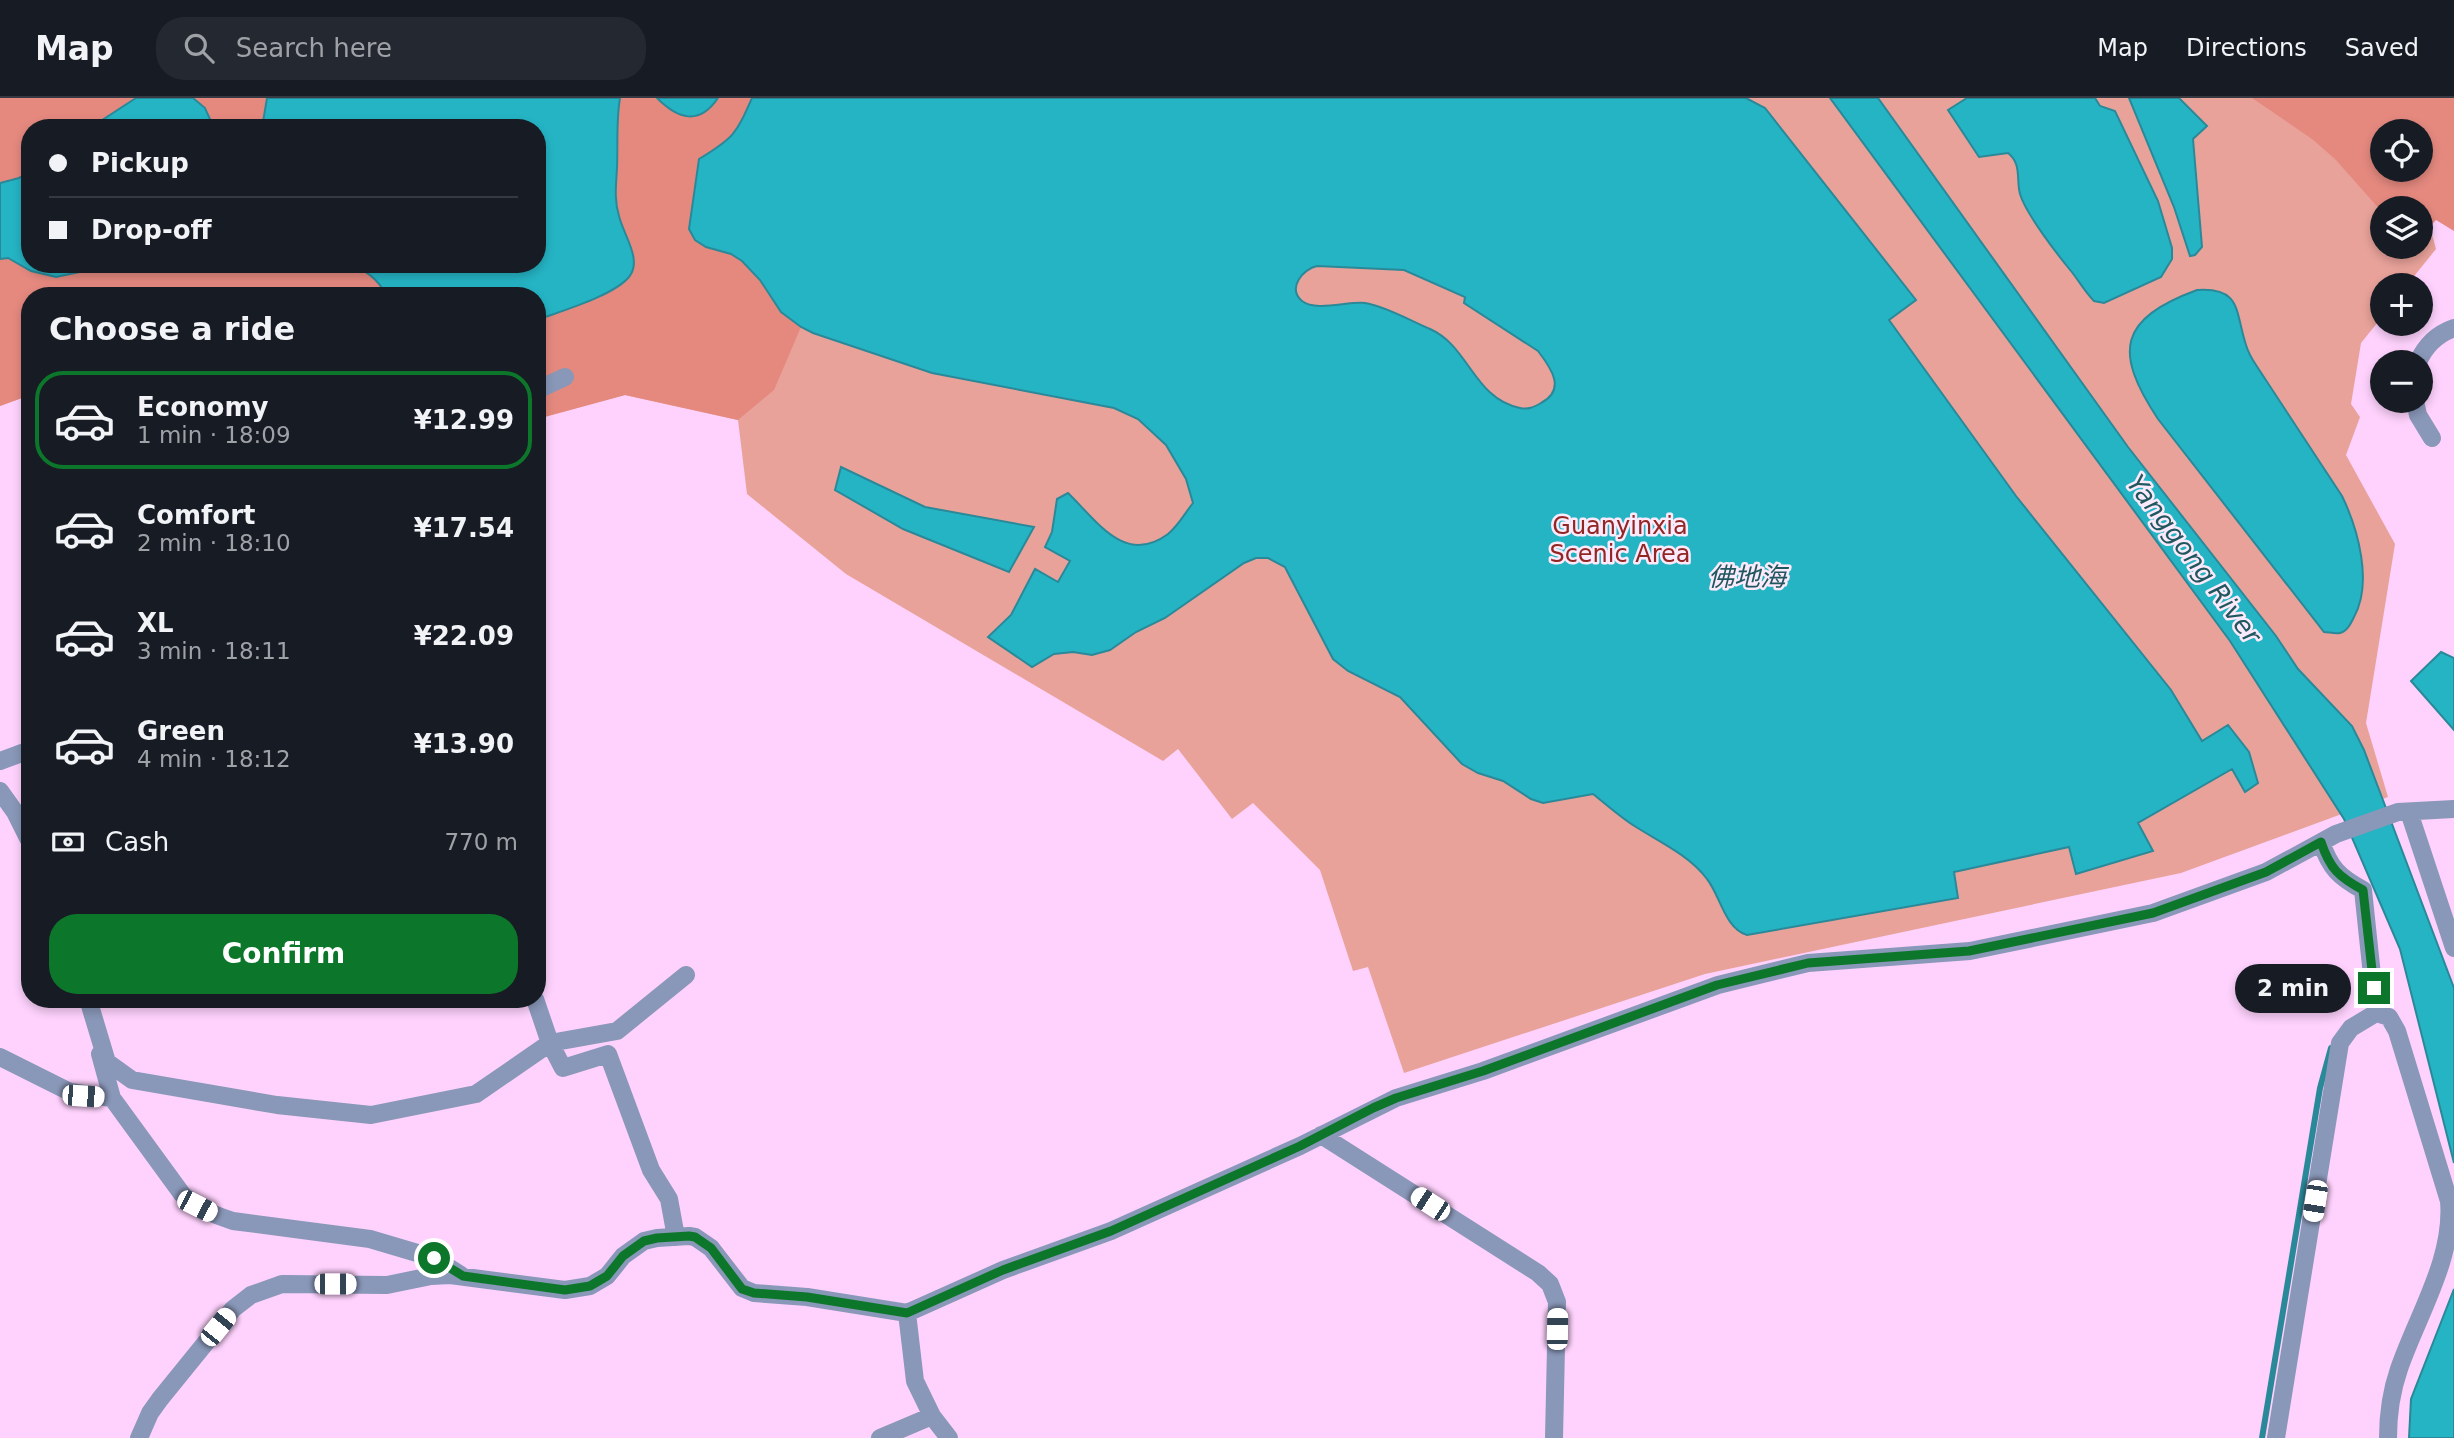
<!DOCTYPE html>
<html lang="en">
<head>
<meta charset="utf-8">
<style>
  :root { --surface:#171b24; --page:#242831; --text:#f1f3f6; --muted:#9ea1a6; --line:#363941; --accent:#0c772a }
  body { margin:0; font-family:"DejaVu Sans","Noto Sans SC",sans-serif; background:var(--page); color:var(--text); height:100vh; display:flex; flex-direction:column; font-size:26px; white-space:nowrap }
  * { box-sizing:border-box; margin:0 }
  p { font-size:23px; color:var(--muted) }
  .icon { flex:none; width:38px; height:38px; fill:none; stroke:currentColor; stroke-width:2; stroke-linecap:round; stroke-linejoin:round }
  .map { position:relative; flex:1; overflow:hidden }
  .side { position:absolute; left:21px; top:189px; width:525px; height:721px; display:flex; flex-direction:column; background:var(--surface); border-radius:28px; box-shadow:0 4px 10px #0003 }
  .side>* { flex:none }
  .guide { position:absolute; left:21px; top:21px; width:525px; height:154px; border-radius:28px; box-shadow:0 4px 10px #0003; display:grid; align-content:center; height:154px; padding:0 28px; background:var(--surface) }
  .controls { position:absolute; left:2370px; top:21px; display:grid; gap:14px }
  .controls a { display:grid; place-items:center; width:63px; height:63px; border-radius:50%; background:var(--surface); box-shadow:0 4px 10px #0003; font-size:35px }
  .end { position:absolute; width:32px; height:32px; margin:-16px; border:9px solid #0c772a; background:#fff; box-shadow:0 0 0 4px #fff }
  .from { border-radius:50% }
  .bubble { position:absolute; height:49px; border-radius:24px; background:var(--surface); box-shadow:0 4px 10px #0003; font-size:23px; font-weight:600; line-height:49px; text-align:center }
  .car { position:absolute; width:21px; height:42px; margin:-21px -10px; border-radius:9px; box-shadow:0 0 5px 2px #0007; background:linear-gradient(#fff 24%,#345 0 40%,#fff 0 76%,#345 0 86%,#fff 0) }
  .guide b { display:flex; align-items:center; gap:24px; height:66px; font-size:26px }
  .guide b+b { border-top:2px solid var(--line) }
  .guide i { width:18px; height:18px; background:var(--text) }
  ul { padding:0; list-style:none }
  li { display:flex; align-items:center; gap:21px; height:98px; margin:0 14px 10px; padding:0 14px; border:4px solid transparent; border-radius:28px }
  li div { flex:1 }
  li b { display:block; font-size:26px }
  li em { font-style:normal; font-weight:600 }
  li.active { border-color:var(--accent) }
  li>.icon { width:63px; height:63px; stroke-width:1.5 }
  h2 { padding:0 28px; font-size:32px; line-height:84px }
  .pay { display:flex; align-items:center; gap:18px; height:77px; padding:0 28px; font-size:26px }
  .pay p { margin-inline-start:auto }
  .button { display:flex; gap:14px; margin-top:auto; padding:14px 28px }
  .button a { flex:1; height:80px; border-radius:28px; background:var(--accent); color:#fff; font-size:28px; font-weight:600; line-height:80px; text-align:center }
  header { display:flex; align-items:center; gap:42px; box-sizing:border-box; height:98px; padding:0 35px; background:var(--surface); border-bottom:2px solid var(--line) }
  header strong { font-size:33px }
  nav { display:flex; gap:38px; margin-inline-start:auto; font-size:24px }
  .search { width:490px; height:63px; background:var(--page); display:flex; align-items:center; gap:18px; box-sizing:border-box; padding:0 24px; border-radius:28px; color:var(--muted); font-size:26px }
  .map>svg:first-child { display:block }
</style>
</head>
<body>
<header>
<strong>Map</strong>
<div class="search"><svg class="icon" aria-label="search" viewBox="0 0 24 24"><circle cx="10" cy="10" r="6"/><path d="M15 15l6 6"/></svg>Search here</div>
<nav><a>Map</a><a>Directions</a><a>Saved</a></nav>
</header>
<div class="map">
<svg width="2454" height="1340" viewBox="0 0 2454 1340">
  <rect width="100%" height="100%" fill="#fed2fd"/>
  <path fill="#e8a29a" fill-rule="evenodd" d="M0,0h2397l-15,33v39h33l21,79 -29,36h-25v32l-21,26 -10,61 9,13 -14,38 49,89 -29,179 22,74 -207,76 -476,101 -301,99 -36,-106 -15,4 -33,-101 -67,-67 -21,16 -54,-70 -15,12 -317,-187 -99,-80 -9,-74 -113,-25 -88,24v-123h-507v99l-30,11zM30,30h507v136h-507zM2382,110h38v39h-38z"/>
  <path fill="#e5897f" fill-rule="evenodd" d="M0,0h752c-16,36 -18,40 -53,61l7,88 25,7 11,7 18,19 21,32 20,15 -27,63 -36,30 -113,-25 -88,24v-123h-507v99l-30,11zM30,30h507v136h-507z
    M2252,0h202v133l-18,-11 -16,17v-29h-38v4l-47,-53 -23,-20zM2382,33h38v39h-38z"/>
  <path fill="#25b4c4" stroke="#2a8999" stroke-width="2" fill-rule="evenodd" d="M136,0h57l12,10 9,20h-124z
    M267,0h353c-4,23 -2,47 -3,70 -1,17 -3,32 2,48 4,18 24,44 10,61 -16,19 -68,34 -92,43v-24h-150c-9,-17 -23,-28 -41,-32h191v-136h-275z
    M657,0h61c-19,28 -40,21 -61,0z
    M752,0h994l19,10 151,192 -27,20 127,176 155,194 31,51 26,-16 21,27 9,31 -13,9 -13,-23 -94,54 15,28 -77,23 -7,-27 -115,25 4,26 -211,37c-22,-6 -27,-40 -40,-56 -17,-23 -47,-37 -71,-52 -15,-9 -29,-22 -43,-33l-50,9 -12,-4 -28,-18 -25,-8 -16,-9 -62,-67 -52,-26 -15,-12 -45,-86 -3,-6 -17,-9h-12l-12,5 -79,55 -29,14 -26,18 -18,5 -19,-3 -19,2 -22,13 -44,-30 23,-22 24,-46 23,13 12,-21 -25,-14 7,-15 5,-33 11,-6c29,28 57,73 100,41 10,-8 17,-21 25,-31l-7,-24 -20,-34 -28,-26 -24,-11 -182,-35 -119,-40 -12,-6 -20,-15 -21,-32 -18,-19 -11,-7 -25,-7 -11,-7 -6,-11 10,-70c35,-21 37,-25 53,-61zM1317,168l87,4 61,27 -1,6 74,48c14,18 28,39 3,52 -7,4 -13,7 -21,5 -46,-9 -51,-62 -90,-79 -19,-8 -45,-23 -65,-26 -17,-2 -49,9 -63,-2 -15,-13 1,-32 15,-35z
    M1830,0h48l250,349 148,189 22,33 54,57 12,24 90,238v175l-54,-214 -56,-130 -114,-178z
    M1967,0h128l5,8 15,5 43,90 14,47v11l-11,18 -57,26 -10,-2c-9,-9 -15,-20 -23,-30 -14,-17 -45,-57 -51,-77 -4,-15 2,-30 -12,-41l-29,4 -31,-47z
    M2129,0h50l28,28 -14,13 9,108 -7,8 -5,1 -16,-49z
    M30,74v92h101l-18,1 -57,12 -25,-6 -23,-13 -8,1v-76l19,-5z
    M2197,192c45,-3 38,22 49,55 2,7 6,14 10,20l86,131c16,33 31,87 12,121 -3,6 -7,15 -14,16 -5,1 -12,-1 -16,-1l-166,-213c-45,-68 -39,-100 39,-129z
    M841,369l84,40 109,20 -25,45 -106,-43 -68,-39z
    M2441,554l13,6v72l-43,-49z
    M2454,1191v149h-45l2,-39z"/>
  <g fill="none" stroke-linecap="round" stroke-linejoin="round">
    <path stroke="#2a8999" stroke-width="6" d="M2262,1340l58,-350 11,-40"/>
    <path stroke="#8997b8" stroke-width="18" d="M2418,264c7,-16 19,-28 36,-34
      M537,292l28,-13
      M2415,303l3,14 14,23
      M0,663l30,-11
      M0,693l15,21 15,30
      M2409,714l45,136
      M88,901l19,63 25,18 145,25 94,10 105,-21 74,-51 67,-12 69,-56
      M535,901l15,44 13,25 45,-14 43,116 18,29 7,38
      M2376,915l13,4 8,14 52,170c5,58 -32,115 -50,168 -8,23 -11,45 -11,69
      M100,956l12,44
      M0,959l70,35 42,6 70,96c13,14 33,21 51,27l137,18 64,19 27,17
      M1321,1037l217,138 12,11 7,18 -3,136
      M907,1215l8,68 17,35 17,22
      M139,1340l11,-25 10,-14 73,-90 18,-14 31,-11 105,1 44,-9 19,-1 115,15 25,-4 17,-10 16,-20 21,-15 13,-3 32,-2 6,1 16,11 31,40 12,5 53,4 100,16 96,-43 108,-39 189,-85 96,-48 87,-27 235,-86 90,-22 162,-12 183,-38 113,-41 70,-38 62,-22 56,-3
      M880,1340l52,-22
      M2276,1340l64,-395 11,-15 25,-15 -13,-123c-24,-13 -33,-22 -42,-48"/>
  </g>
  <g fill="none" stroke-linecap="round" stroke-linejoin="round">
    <path stroke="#0c772a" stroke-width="9" d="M434,1160l29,18 102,14 25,-4 17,-10 16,-20 21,-15 13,-3 32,-2 6,1 16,11 31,41 12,4 53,4 100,16 96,-43 108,-39 189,-85 73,-38 23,-10 87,-27 234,-86 91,-22 161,-12 184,-38 113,-41 55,-30c9,27 18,35 42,48l11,98"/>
  </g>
  <g text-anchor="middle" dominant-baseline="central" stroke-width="5" stroke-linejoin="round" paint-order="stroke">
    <g font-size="24" fill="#922623" stroke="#fbeafb">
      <text x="1620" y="428">Guanyinxia<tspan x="1620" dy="28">Scenic Area</tspan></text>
    </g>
    <g font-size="26" font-style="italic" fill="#20575e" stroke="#fbeafb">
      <text transform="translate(2194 461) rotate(53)">Yanggong River</text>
      <text x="1747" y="479">佛地海</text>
    </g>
  </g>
</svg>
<div class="controls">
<a><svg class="icon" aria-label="locate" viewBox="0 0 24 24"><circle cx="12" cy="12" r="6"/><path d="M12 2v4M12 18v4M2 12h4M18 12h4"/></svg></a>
<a><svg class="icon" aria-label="layers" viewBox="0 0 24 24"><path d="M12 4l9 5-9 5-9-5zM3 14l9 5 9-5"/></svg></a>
<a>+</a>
<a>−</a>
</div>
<i class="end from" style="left:434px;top:1160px"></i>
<i class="end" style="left:2374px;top:890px"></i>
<div class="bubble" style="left:2235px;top:866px;width:116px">2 min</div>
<i class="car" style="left:83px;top:998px;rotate:94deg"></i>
<i class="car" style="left:2315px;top:1103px;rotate:189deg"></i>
<i class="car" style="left:1430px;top:1106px;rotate:303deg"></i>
<i class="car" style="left:197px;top:1108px;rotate:117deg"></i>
<i class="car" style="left:335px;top:1186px;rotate:90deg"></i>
<i class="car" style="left:218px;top:1229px;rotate:39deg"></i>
<i class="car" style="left:1557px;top:1231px;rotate:1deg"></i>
<div class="guide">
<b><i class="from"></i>Pickup</b>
<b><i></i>Drop-off</b>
</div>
<section class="side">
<h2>Choose a ride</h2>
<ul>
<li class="active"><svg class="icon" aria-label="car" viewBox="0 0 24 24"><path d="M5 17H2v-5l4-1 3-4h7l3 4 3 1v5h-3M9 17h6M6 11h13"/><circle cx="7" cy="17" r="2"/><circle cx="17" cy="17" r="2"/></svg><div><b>Economy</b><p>1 min · 18:09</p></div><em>¥12.99</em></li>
<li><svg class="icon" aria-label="car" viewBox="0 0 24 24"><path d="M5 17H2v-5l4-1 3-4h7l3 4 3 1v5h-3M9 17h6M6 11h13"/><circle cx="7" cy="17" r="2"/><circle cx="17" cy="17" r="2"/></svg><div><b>Comfort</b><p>2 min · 18:10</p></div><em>¥17.54</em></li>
<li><svg class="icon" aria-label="car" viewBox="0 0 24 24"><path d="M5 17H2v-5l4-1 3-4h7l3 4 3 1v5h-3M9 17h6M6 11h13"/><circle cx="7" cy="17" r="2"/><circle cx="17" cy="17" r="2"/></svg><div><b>XL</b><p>3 min · 18:11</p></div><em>¥22.09</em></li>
<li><svg class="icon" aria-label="car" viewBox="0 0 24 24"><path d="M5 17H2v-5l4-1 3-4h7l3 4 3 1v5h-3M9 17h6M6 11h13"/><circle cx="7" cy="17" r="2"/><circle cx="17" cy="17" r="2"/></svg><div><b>Green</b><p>4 min · 18:12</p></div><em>¥13.90</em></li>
</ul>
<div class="pay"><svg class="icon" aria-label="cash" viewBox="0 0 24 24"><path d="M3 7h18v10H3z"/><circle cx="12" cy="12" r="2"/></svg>Cash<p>770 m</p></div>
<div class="button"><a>Confirm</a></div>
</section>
</div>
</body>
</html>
